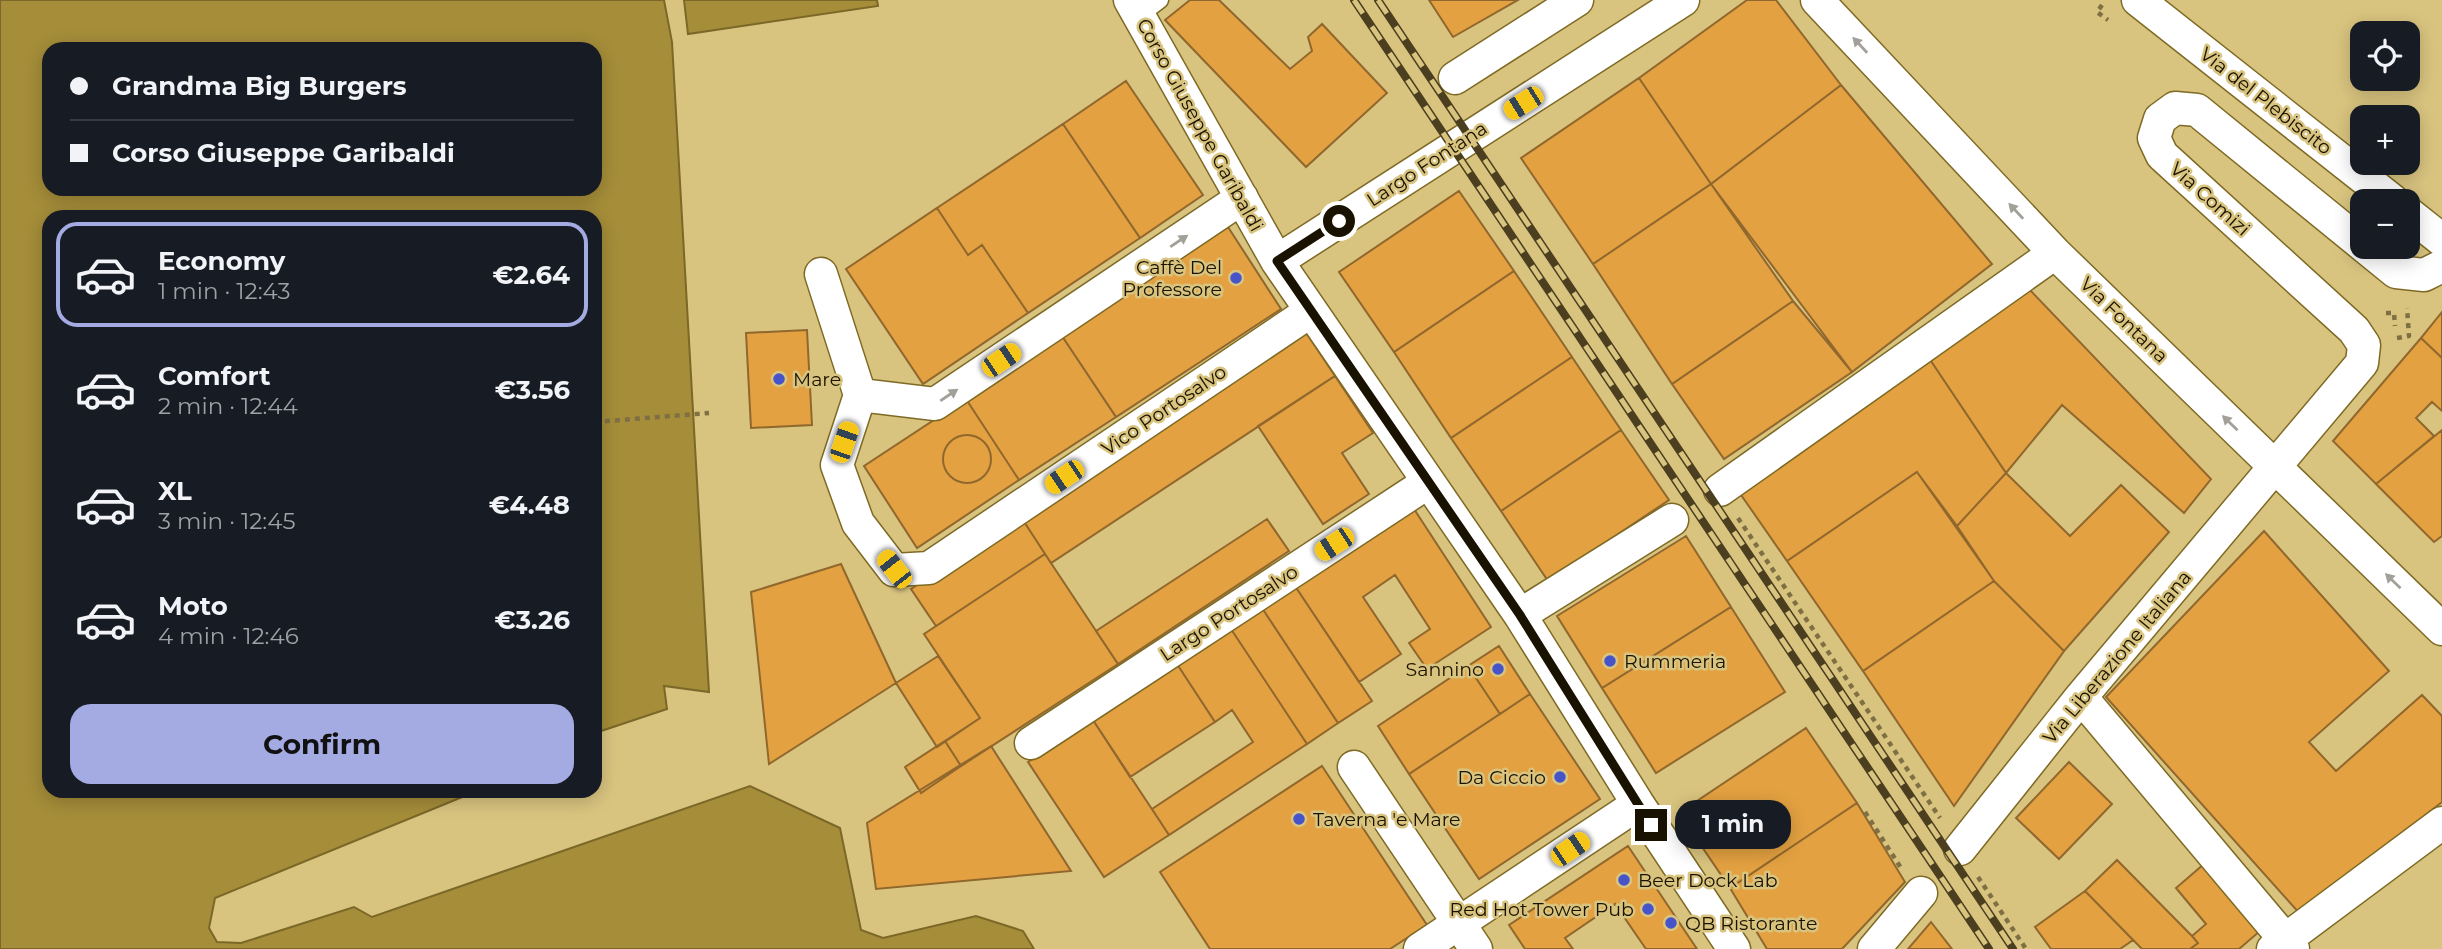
<!DOCTYPE html>
<html lang="en">
<head>
<meta charset="utf-8">
<style>
  :root { --surface:#171b24; --page:#20242c; --text:#f1f3f6; --muted:#9ea1a6; --line:#363941; --accent:#a4abe2 }
  body { margin:0; font-family:Montserrat,sans-serif; background:var(--page); color:var(--text); height:100vh; display:flex; flex-direction:column; font-size:26px; white-space:nowrap }
  * { box-sizing:border-box; margin:0 }
  p { font-size:23px; color:var(--muted) }
  .icon { flex:none; width:38px; height:38px; fill:none; stroke:currentColor; stroke-width:2; stroke-linecap:round; stroke-linejoin:round }
  .map { position:relative; flex:1; overflow:hidden }
  .drawer { position:absolute; left:42px; top:210px; width:560px; height:588px; display:flex; flex-direction:column; background:var(--surface); border-radius:21px; box-shadow:0 4px 18px #0003 }
  .drawer>* { flex:none }
  .guide { position:absolute; left:42px; top:42px; width:560px; height:154px; border-radius:21px; box-shadow:0 4px 18px #0003; display:grid; align-content:center; height:154px; padding:0 28px; background:var(--surface) }
  .buttons { position:absolute; left:2350px; top:21px; display:grid; gap:14px }
  .buttons a { display:grid; place-items:center; width:70px; height:70px; border-radius:14px; background:var(--surface); box-shadow:0 4px 18px #0003; font-size:35px }
  .end { position:absolute; width:32px; height:32px; margin:-16px; border:9px solid #1a1200; background:#fff; box-shadow:0 0 0 4px #fff }
  .from { border-radius:50% }
  .bubble { position:absolute; height:49px; border-radius:21px; background:var(--surface); box-shadow:0 4px 18px #0003; font-size:23px; font-weight:700; line-height:49px; text-align:center }
  .car { position:absolute; width:21px; height:42px; margin:-21px -10px; border-radius:9px; box-shadow:0 0 5px 2px #0007; background:linear-gradient(#f5c518 24%,#345 0 40%,#f5c518 0 76%,#345 0 86%,#f5c518 0) }
  .guide b { display:flex; align-items:center; gap:24px; height:66px; font-size:26px }
  .guide b+b { border-top:2px solid var(--line) }
  .guide i { width:18px; height:18px; background:var(--text) }
  ul { padding:12px 0 0; list-style:none }
  li { display:flex; align-items:center; gap:21px; height:105px; margin:0 14px 10px; padding:0 14px; border:4px solid transparent; border-radius:21px }
  li div { flex:1 }
  li b { display:block; font-size:26px }
  li em { font-style:normal; font-weight:700 }
  li.selected { border-color:var(--accent) }
  li>.icon { width:63px; height:63px; stroke-width:1.5 }
  .button { display:flex; gap:14px; margin-top:auto; padding:14px 28px }
  .button a { flex:1; height:80px; border-radius:21px; background:var(--accent); color:#111; font-size:28px; font-weight:700; line-height:80px; text-align:center }
  .map>svg:first-child { display:block }
</style>
</head>
<body>
<div class="map">
<svg width="2442" height="949" viewBox="0 0 2442 949">
  <rect width="100%" height="100%" fill="#d9c47f"/>
  <path fill="#a58d39" stroke="#7b6828" stroke-width="2" fill-rule="evenodd" d="M0,0h664l8,42 37,650 -45,-6 3,23 -72,24v-516h-546v574h428l-262,107 -6,30 8,14 24,1 113,-36 18,10 378,-131 90,42 21,102 22,8 93,-22 47,15 11,18h-1034zM49,49h546v140h-546z
    M684,0h193l1,6 -190,28z"/>
  <path fill="#e3a141" stroke="#90672d" stroke-width="2" d="M1190,0h29l71,69 22,-18 -4,-14 14,-13 65,69 -81,74 -141,-147z
    M1429,0h89l-65,37z
    M1747,0h29l65,85 -130,99 -72,-106z
    M1639,78l72,106 -118,80 -72,-106z
    M1126,81l77,114 -63,43 -77,-114z
    M1841,85l151,179 -140,108 -141,-188z
    M1063,124l77,114 -112,75 -46,-68 -14,10 -31,-47z
    M1711,184l82,117 -121,83 -79,-120z
    M1459,191l55,80 -120,81 -55,-80z
    M937,208l31,47 14,-10 46,68 -105,71 -77,-115z
    M1228,227l53,82 -165,108 -54,-81z
    M1514,271l58,86 -121,81 -57,-86z
    M2030,290l181,189 -27,34 -122,-108 -56,68 -77,-115z
    M1793,301l59,71 -128,87 -52,-75z
    M2442,312v46l-21,-20z
    M807,330l5,95 -61,3 -5,-95z
    M1305,331l30,45 -284,187 -30,-46z
    M1062,336l54,81 -97,63 -53,-81z
    M2421,338l21,20v53l-10,-9 -16,16 18,18 -58,48 -43,-43z
    M1572,357l49,73 -120,81 -50,-73z
    M1929,358l77,115 -49,53 -40,-54 -130,89 -48,-69z
    M1335,376l38,57 -31,20 27,41 -46,30 -65,-98z
    M966,399l53,81 -102,68 -53,-82z
    M1621,430l48,70 -121,81 -47,-70z
    M2442,430v106l-8,6 -58,-58z
    M943 459a24 24 0 1 1 48 0a24 24 0 1 1-48 0Z
    M1917,472l77,109 -131,90 -76,-110z
    M2006,473l64,63 51,-51 48,47 -105,119 -70,-70 -37,-55z
    M1414,509l77,118 -64,42 -18,-26 21,-14 -35,-54 -32,22 38,57 -42,28 -64,-96z
    M1021,517l24,37 -109,72 -25,-37z
    M1267,519l22,32 -171,113 -22,-33z
    M2264,531l125,140 -80,71 27,29 86,-76 20,21v86l-142,112 -194,-217z
    M1686,536l45,71 -129,81 -45,-72z
    M1045,554l73,110 -157,102 -16,-25 35,-23 -56,-84z
    M841,564l55,119 -127,81 -18,-172z
    M1994,581l70,70 -110,155 -91,-135z
    M1295,586l77,115 -34,22 -76,-115z
    M1731,607l54,85 -129,81 -54,-85z
    M1262,608l76,115 -31,21 -76,-115z
    M1231,629l76,115 -138,91 -17,-26 101,-67 -21,-32 -17,12 -38,-58z
    M1499,646l31,48 -30,20 -32,-48z
    M938,656l42,62 -43,29 -41,-64z
    M1177,664l38,58 -85,55 -37,-57z
    M1468,666l32,48 -91,60 -31,-48z
    M1530,694l70,105 -121,80 -70,-105z
    M1093,720l76,115 -65,42 -76,-115z
    M1806,728l51,75 -127,85 -51,-75z
    M945,741l16,25 -40,27 -16,-26z
    M991,746l80,125 -195,18 -9,-66z
    M2069,762l43,42 -53,55 -43,-41z
    M1322,766l105,159 -37,24h-180l-50,-77z
    M1857,803l48,79 -63,67h-75l-37,-61z
    M1628,846l69,103h-51l-31,-45 -50,34 8,11h-48l-16,-24z
    M2117,860l75,76 6,7 -8,6h-48l-57,-58z
    M2204,864l56,67 -21,18h-49l8,-6 -6,-7 14,-12 -30,-36z
    M2085,891l48,49 -13,9h-69l-16,-22z
    M1931,922l21,27h-44z"/>
  <g fill="none" stroke-linecap="round" stroke-linejoin="round">
    <defs>
      <path id="lane" d="M1139,16l21,-16"/>
      <path id="street" d="M1130,0l147,261 243,354 118,189 96,145
        M1817,0l238,253 387,376
        M2138,0l255,201
        M1455,78l122,-78
        M2408,213l34,27
        M1277,261l406,-261
        M821,274l39,121 -23,70 21,58 36,47 35,-2 382,-257
        M860,395l75,9 307,-206
        M1720,490l335,-237
        M1520,615l152,-95
        M2081,697l212,252
        M1031,743l396,-260
        M1354,767l122,182
        M1960,849l121,-152 281,-334 2,-18 -10,-15 -192,-175 -8,-17 6,-19 15,-11 22,2 199,162 28,3 18,-9
        M1420,949l218,-145
        M1874,949l47,-56
        M2273,949l169,-126"/>
    </defs>
    <use href="#lane" stroke="#7e6a24" stroke-width="19"/>
    <use href="#street" stroke="#7e6a24" stroke-width="35"/>
    <path stroke="#7f7043" stroke-width="4.5" stroke-dasharray="5 5" stroke-linecap="butt" d="M2102,5l-5,7 11,8
      M2386,313h8l1,13
      M2397,338l12,-2 -2,-28
      M595,422l114,-9
      M1738,518l202,300
      M1865,812l36,56
      M1978,877l48,72"/>
    <use href="#lane" stroke="#fff" stroke-width="16"/>
    <use href="#street" stroke="#fff" stroke-width="32"/>
    <defs>
      <path id="rail" d="M1354,0l635,949
        M1378,0l635,949"/>
    </defs>
    <use href="#rail" stroke="#4b3f20" stroke-width="8"/>
    <use href="#rail" stroke="#d9c47f" stroke-width="5" stroke-dasharray="16" stroke-linecap="butt"/>
  </g>
  <defs><path id="oneway-solid" d="M-6-.8H1V-3.2L6.5 0L1 3.2V.8H-6Z" transform="scale(1.75)"/></defs>
  <g fill="#a3a099">
    <use href="#oneway-solid" transform="translate(1860 45) rotate(-133)"/>
    <use href="#oneway-solid" transform="translate(2016 211) rotate(-133)"/>
    <use href="#oneway-solid" transform="translate(1179 241) rotate(-34)"/>
    <use href="#oneway-solid" transform="translate(949 395) rotate(-34)"/>
    <use href="#oneway-solid" transform="translate(2230 423) rotate(-136)"/>
    <use href="#oneway-solid" transform="translate(2393 581) rotate(-136)"/>
  </g>
  <g fill="none" stroke-linecap="round" stroke-linejoin="round">
    <path stroke="#1a1200" stroke-width="9" d="M1339,221l-62,40 243,354 131,210"/>
  </g>
  <g fill="#4754c9" stroke="#d9c47f" stroke-width="2.5">
    <circle cx="1236" cy="278" r="7"/>
    <circle cx="779" cy="379" r="7"/>
    <circle cx="1610" cy="661" r="7"/>
    <circle cx="1498" cy="669" r="7"/>
    <circle cx="1560" cy="777" r="7"/>
    <circle cx="1299" cy="819" r="7"/>
    <circle cx="1624" cy="880" r="7"/>
    <circle cx="1648" cy="909" r="7"/>
    <circle cx="1671" cy="923" r="7"/>
  </g>
  <g text-anchor="middle" dominant-baseline="central" stroke-width="5" stroke-linejoin="round" paint-order="stroke">
    <g font-size="19" fill="#1a1200" stroke="#d9c47f">
      <text transform="translate(2266 101) rotate(38)">Via del Plebiscito</text>
      <text transform="translate(1200 125) rotate(61)">Corso Giuseppe Garibaldi</text>
      <text transform="translate(1427 164) rotate(-33)">Largo Fontana</text>
      <text transform="translate(2210 199) rotate(42)">Via Comizi</text>
      <text transform="translate(2124 320) rotate(44)">Via Fontana</text>
      <text transform="translate(1164 410) rotate(-34)">Vico Portosalvo</text>
      <text transform="translate(1229 613) rotate(-33)">Largo Portosalvo</text>
      <text transform="translate(2117 657) rotate(-50)">Via Liberazione Italiana</text>
    </g>
    <g font-size="19" fill="#1a1200" stroke="#d9c47f" text-anchor="start">
      <text x="1222" y="267" text-anchor="end">Caffè Del<tspan x="1222" dy="22">Professore</tspan></text>
      <text x="793" y="379">Mare</text>
      <text x="1624" y="661">Rummeria</text>
      <text x="1484" y="669" text-anchor="end">Sannino</text>
      <text x="1546" y="777" text-anchor="end">Da Ciccio</text>
      <text x="1313" y="819">Taverna 'e Mare</text>
      <text x="1638" y="880">Beer Dock Lab</text>
      <text x="1634" y="909" text-anchor="end">Red Hot Tower Pub</text>
      <text x="1685" y="923">QB Ristorante</text>
    </g>
  </g>
</svg>
<div class="buttons">
<a><svg class="icon" aria-label="locate" viewBox="0 0 24 24"><circle cx="12" cy="12" r="6"/><path d="M12 2v4M12 18v4M2 12h4M18 12h4"/></svg></a>
<a>+</a>
<a>−</a>
</div>
<i class="end from" style="left:1339px;top:221px"></i>
<i class="end" style="left:1651px;top:825px"></i>
<div class="bubble" style="left:1675px;top:800px;width:116px">1 min</div>
<i class="car" style="left:1523px;top:103px;rotate:238deg"></i>
<i class="car" style="left:1001px;top:360px;rotate:56deg"></i>
<i class="car" style="left:844px;top:442px;rotate:19deg"></i>
<i class="car" style="left:1064px;top:477px;rotate:236deg"></i>
<i class="car" style="left:1334px;top:544px;rotate:237deg"></i>
<i class="car" style="left:894px;top:569px;rotate:322deg"></i>
<i class="car" style="left:1570px;top:849px;rotate:56deg"></i>
<div class="guide">
<b><i class="from"></i>Grandma Big Burgers</b>
<b><i></i>Corso Giuseppe Garibaldi</b>
</div>
<section class="drawer">
<ul>
<li class="selected"><svg class="icon" aria-label="car" viewBox="0 0 24 24"><path d="M5 17H2v-5l4-1 3-4h7l3 4 3 1v5h-3M9 17h6M6 11h13"/><circle cx="7" cy="17" r="2"/><circle cx="17" cy="17" r="2"/></svg><div><b>Economy</b><p>1 min · 12:43</p></div><em>€2.64</em></li>
<li><svg class="icon" aria-label="car" viewBox="0 0 24 24"><path d="M5 17H2v-5l4-1 3-4h7l3 4 3 1v5h-3M9 17h6M6 11h13"/><circle cx="7" cy="17" r="2"/><circle cx="17" cy="17" r="2"/></svg><div><b>Comfort</b><p>2 min · 12:44</p></div><em>€3.56</em></li>
<li><svg class="icon" aria-label="car" viewBox="0 0 24 24"><path d="M5 17H2v-5l4-1 3-4h7l3 4 3 1v5h-3M9 17h6M6 11h13"/><circle cx="7" cy="17" r="2"/><circle cx="17" cy="17" r="2"/></svg><div><b>XL</b><p>3 min · 12:45</p></div><em>€4.48</em></li>
<li><svg class="icon" aria-label="car" viewBox="0 0 24 24"><path d="M5 17H2v-5l4-1 3-4h7l3 4 3 1v5h-3M9 17h6M6 11h13"/><circle cx="7" cy="17" r="2"/><circle cx="17" cy="17" r="2"/></svg><div><b>Moto</b><p>4 min · 12:46</p></div><em>€3.26</em></li>
</ul>
<div class="button"><a>Confirm</a></div>
</section>
</div>
</body>
</html>
